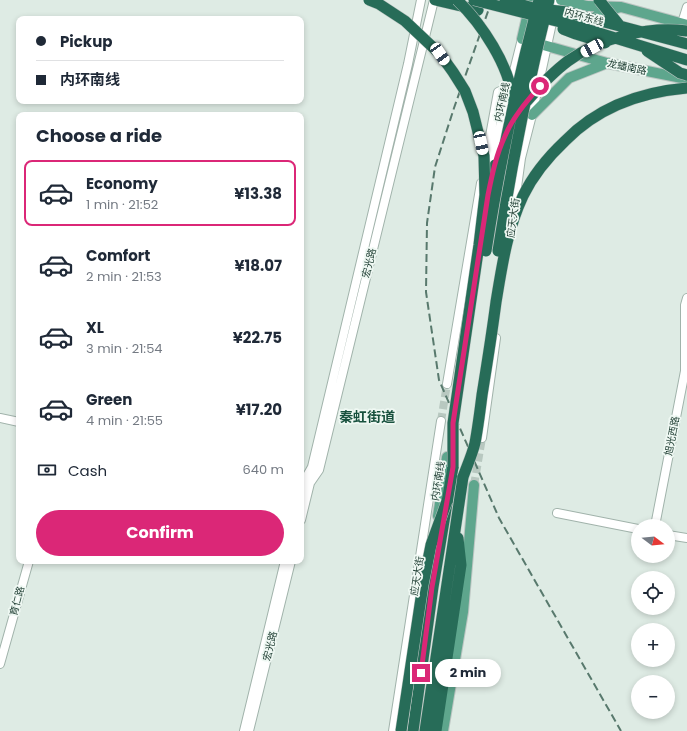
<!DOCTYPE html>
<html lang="en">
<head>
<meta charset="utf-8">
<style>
  :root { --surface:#fff; --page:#f2f2f3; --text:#1f2937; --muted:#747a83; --line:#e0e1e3; --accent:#db2777 }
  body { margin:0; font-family:Poppins,"Noto Sans SC",sans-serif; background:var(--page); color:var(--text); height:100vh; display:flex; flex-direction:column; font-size:15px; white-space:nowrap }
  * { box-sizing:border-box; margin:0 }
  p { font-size:13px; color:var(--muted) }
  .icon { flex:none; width:22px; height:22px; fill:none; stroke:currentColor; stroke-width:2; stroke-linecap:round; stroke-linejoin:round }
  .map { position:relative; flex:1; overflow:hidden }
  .panel { position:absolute; left:16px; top:112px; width:288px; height:452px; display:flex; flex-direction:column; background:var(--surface); border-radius:8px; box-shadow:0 2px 6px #0003 }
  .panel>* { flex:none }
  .banner { position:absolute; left:16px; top:16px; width:288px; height:88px; border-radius:8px; box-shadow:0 2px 6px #0003; display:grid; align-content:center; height:88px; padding:0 20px; background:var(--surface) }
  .needle { width:26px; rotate:106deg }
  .buttons { position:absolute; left:631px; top:519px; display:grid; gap:8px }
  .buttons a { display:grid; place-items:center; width:44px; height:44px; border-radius:50%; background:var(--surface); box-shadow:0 2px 6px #0003; font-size:20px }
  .end { position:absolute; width:18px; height:18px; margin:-9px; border:5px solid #db2777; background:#fff; box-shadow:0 0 0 2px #fff }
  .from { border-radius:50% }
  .bubble { position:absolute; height:28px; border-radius:14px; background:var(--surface); box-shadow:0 2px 6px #0003; font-size:13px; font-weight:700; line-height:28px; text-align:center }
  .car { position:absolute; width:12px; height:24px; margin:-12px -6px; border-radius:5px; box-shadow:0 0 3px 1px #0007; background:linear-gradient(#fff 24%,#345 0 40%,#fff 0 76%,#345 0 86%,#fff 0) }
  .banner b { display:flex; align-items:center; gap:14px; height:38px; font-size:15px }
  .banner b+b { border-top:1px solid var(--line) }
  .banner i { width:10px; height:10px; background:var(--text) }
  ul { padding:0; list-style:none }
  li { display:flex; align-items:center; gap:12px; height:66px; margin:0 8px 6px; padding:0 12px; border:2px solid transparent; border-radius:8px }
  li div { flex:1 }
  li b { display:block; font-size:15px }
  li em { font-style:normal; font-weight:700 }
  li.selected { border-color:var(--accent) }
  li>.icon { width:36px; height:36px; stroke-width:1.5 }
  h2 { padding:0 20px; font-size:18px; line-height:48px }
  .pay { display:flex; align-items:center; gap:10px; height:44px; padding:0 20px; font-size:15px }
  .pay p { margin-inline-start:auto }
  .cta { display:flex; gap:8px; margin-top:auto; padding:8px 20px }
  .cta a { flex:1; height:46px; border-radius:24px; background:var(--accent); color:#fff; font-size:16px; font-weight:700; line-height:46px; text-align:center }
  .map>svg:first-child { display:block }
</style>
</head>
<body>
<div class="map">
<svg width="687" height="731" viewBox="0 0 687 731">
  <rect width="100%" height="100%" fill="#deebe4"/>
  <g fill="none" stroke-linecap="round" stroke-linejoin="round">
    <path stroke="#b8c8c0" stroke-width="8" stroke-dasharray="8 4" stroke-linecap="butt" d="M441,421l6,-37
      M474,485l8,-47"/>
    <defs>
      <path id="minor" d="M682,23l5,-16
        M486,158l12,-66 11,-5
        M489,170l33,-131
        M514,209l7,-51 11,-43 25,-115
        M447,384l34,-201
        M0,418l19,4
        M482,438l14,-100
        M301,495l3,-14 8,-14 96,-403 13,-64
        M557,513l81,16
        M301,520l9,-37 9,-13 115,-470
        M655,526l30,-155v-66l2,-7
        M668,535l19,3
        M0,664l29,-103
        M244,731l41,-170
        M249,731l42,-170
        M393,731l48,-310"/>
      <path id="major" d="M531,0l-9,39 85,24 80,16
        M561,0l26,6 34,1 66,18
        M589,25c8,-14 17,-14 32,-18
        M532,115l37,-37 38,-15
        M438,516l9,-59
        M443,731l20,-119 11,-127"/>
      <path id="highway" d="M435,0l43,10
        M487,199l8,-34
        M413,731l20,-144 20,-120
        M425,731l38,-254
        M436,731l25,-166 -3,-27"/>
    </defs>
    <use href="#minor" stroke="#a1b3ab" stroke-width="10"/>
    <use href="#major" stroke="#bcc5c2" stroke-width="12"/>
    <use href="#highway" stroke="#bcc5c2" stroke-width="12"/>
    <use href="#minor" stroke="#fff" stroke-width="8"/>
    <use href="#major" stroke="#5ea68d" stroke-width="10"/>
    <use href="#highway" stroke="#276c58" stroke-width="11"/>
    <path stroke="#58796d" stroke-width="2" stroke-dasharray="8 4" stroke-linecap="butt" d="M492,0l-38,108 -19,59 -8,56 -1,69 13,88 60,138 122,213"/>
    <defs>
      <path id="highway-bridge" d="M369,0l10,4 26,17 35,33 13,18 12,19 8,21 11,44 1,39 -6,50 -26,178v44
        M457,0c25,24 52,65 56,100
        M474,0l102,26 111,34
        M505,0l28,8
        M599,0l21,26
        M540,9l27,3 120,32
        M563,29l13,5 29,9
        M647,51l33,22 7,2
        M526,102c13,-15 26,-29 42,-41 32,-23 79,-35 119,-30
        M486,251c13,-85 31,-168 53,-251
        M498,251c13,-84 30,-168 51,-251
        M463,477c4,-11 9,-22 12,-34 3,-16 5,-32 7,-48 5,-31 10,-62 14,-93 6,-36 11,-72 27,-106 10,-21 25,-39 42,-55 33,-34 76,-49 122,-53
        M401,731l22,-146 8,-40 16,-44"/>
    </defs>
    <use href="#highway-bridge" stroke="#bcc5c2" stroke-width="12" stroke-linecap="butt"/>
    <use href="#highway-bridge" stroke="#276c58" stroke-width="11"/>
  </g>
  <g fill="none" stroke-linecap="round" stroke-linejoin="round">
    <path stroke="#db2777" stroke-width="5" d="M421,673l11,-86 21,-120v-44l35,-228c4,-20 8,-40 17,-59 8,-19 22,-35 35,-50"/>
  </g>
  <g text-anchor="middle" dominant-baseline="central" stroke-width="3.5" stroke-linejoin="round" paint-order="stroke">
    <g font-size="10" fill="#1e3d32" stroke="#eff8f3">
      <text transform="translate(584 17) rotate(16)">内环东线</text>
      <text transform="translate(627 67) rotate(12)">龙蟠南路</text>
      <text transform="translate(502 102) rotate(-78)">内环南线</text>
      <text transform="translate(513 218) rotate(-82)">应天大街</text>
      <text transform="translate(369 263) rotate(-76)">宏光路</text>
      <text transform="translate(672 436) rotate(-79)">旭光西路</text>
      <text transform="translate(438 481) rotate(-81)">内环南线</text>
      <text transform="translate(417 576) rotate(-81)">应天大街</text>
      <text transform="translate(17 601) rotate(-75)">育仁路</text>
      <text transform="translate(270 646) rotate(-76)">宏光路</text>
    </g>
    <g font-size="14" font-weight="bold" fill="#18513e" stroke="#eff8f3">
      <text x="367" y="417">秦虹街道</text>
    </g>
  </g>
</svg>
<div class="buttons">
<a><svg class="needle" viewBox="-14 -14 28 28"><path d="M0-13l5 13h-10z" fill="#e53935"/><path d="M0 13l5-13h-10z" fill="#747a83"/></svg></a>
<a><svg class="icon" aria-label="locate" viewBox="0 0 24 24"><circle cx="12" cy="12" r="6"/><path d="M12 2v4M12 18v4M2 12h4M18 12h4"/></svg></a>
<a>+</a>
<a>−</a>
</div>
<i class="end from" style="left:540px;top:86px"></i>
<i class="end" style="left:421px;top:673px"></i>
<div class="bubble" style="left:435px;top:659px;width:66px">2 min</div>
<i class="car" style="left:592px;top:48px;rotate:241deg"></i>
<i class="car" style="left:440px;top:54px;rotate:145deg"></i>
<i class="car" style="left:481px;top:143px;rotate:168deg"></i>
<div class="banner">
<b><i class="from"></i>Pickup</b>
<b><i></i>内环南线</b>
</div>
<section class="panel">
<h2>Choose a ride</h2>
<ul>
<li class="selected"><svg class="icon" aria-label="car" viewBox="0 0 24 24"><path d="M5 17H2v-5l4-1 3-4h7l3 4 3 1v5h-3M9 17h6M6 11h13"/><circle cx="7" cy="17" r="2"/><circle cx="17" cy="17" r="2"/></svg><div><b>Economy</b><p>1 min · 21:52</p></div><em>¥13.38</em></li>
<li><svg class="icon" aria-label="car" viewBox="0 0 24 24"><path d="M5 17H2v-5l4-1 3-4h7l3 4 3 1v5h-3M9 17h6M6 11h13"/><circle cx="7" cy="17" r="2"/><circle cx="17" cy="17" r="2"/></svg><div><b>Comfort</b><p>2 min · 21:53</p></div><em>¥18.07</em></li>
<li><svg class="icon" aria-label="car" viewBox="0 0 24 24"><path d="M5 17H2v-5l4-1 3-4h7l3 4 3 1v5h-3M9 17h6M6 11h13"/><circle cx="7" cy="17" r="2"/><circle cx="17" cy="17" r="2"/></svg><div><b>XL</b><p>3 min · 21:54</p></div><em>¥22.75</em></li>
<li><svg class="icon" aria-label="car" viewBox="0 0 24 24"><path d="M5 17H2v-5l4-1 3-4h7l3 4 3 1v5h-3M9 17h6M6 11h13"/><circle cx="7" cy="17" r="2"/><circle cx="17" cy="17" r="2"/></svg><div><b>Green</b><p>4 min · 21:55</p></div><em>¥17.20</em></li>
</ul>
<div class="pay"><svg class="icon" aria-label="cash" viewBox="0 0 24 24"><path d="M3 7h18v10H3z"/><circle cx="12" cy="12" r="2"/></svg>Cash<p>640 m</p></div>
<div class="cta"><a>Confirm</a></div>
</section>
</div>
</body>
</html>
